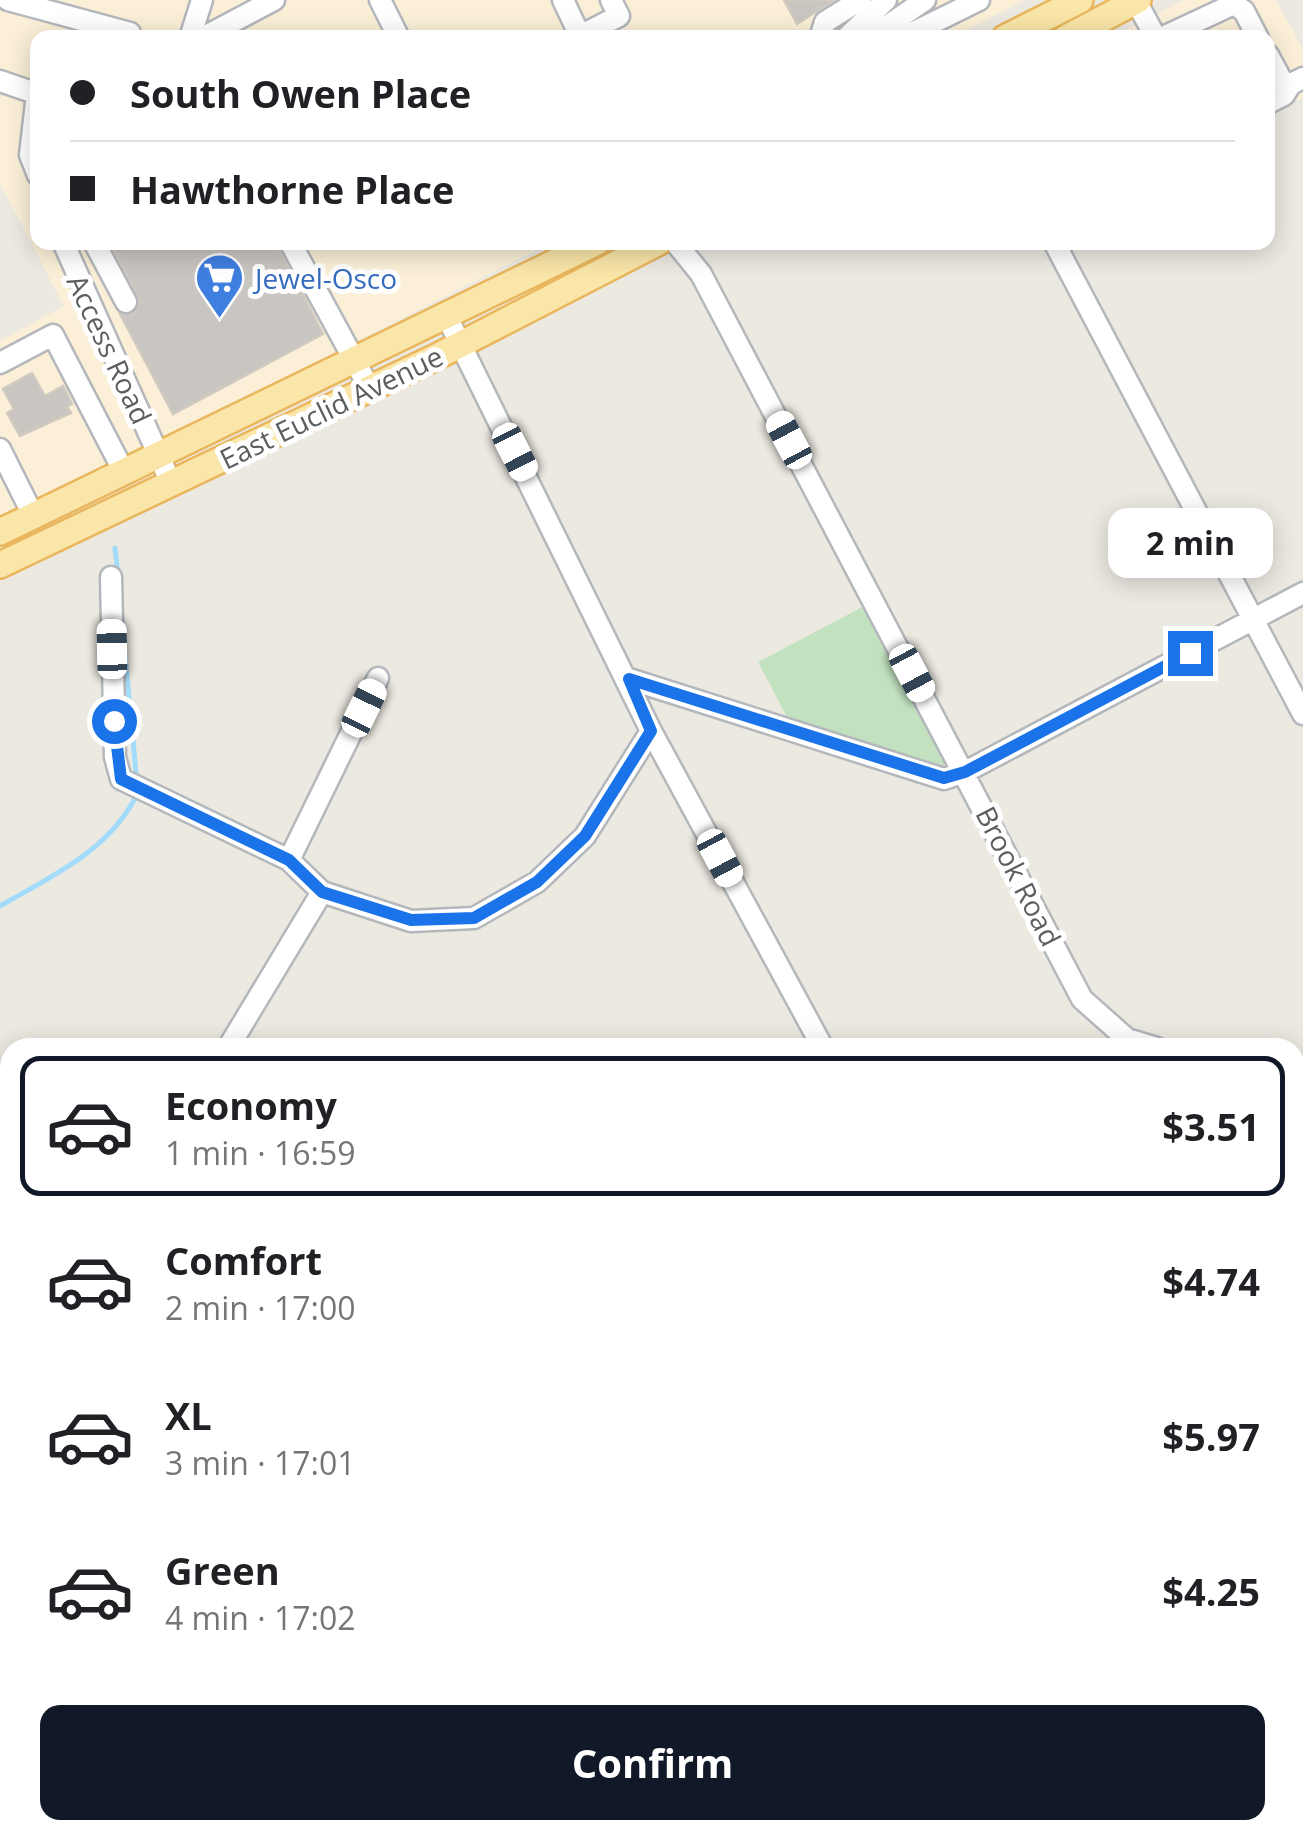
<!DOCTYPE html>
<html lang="en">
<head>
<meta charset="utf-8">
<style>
  :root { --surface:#fff; --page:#f2f2f2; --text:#202124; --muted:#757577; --line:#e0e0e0; --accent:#111827 }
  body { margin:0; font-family:"Open Sans",sans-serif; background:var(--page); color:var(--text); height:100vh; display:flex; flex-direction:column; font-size:38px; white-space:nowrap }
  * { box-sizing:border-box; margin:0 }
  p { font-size:32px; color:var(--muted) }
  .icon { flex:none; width:55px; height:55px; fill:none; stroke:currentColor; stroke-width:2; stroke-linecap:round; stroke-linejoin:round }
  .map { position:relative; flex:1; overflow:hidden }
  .side { position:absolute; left:0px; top:1038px; width:1305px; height:802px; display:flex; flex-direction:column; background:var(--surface); border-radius:30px 30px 0 0; box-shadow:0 5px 25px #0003 }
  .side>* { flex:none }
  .top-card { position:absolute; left:30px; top:30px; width:1245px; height:220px; border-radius:20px; box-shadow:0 5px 25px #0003; display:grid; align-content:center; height:220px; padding:0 40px; background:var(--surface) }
  .end { position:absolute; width:45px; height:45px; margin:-22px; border:12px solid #1a73e8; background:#fff; box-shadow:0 0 0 5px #fff }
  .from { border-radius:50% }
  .bubble { position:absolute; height:70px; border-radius:20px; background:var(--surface); box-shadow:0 5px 25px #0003; font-size:32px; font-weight:700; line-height:70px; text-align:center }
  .car { position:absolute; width:30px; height:60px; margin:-30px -15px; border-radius:12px; box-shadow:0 0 8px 2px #0007; background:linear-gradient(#fff 24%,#345 0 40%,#fff 0 76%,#345 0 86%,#fff 0) }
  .top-card b { display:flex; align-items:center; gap:35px; height:95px; font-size:38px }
  .top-card b+b { border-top:2px solid var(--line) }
  .top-card i { width:25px; height:25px; background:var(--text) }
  ul { padding:18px 0 0; list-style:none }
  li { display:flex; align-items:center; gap:30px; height:140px; margin:0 20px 15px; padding:0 20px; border:5px solid transparent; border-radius:20px }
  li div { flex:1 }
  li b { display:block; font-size:38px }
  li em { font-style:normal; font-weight:700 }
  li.current { border-color:var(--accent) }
  li>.icon { width:90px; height:90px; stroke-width:1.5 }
  .action { display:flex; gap:20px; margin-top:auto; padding:20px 40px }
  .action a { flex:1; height:115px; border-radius:20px; background:var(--accent); color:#fff; font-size:40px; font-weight:700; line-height:115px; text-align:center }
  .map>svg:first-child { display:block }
</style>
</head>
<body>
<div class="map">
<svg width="1303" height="1838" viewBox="0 0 1303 1838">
  <rect width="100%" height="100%" fill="#ece9e1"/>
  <path fill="#fbf0d7" d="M0,0h1025l-74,38h-913v204l512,1 -550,280v-182l64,-35 -64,-123z
    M1184,0h92l27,50v47l-35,19v-78l-139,-1 -4,-7z"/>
  <path fill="#c2e2bf" d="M868,604l81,156 -6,9 -156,-52 -29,-55z
    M1295,1098l8,2v172l-8,4z
    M0,1468l10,19v203l-10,-19z
    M88,1830h107l4,8h-106z"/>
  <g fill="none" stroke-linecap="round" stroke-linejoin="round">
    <path stroke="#a3dbfa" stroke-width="5" d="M115,548l3,27
      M121,611l15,162
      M0,906c50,-29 106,-54 134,-106"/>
  </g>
  <path fill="#c9c5c0" stroke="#d0cac0" stroke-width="2.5" d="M784,0h50l-37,24z
    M110,242h166l47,92 -150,80 -53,-100h13l7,-12z
    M32,373l13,23 18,-10 9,18 -5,3 4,6 -51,23 -13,-23 7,-4 -11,-20z"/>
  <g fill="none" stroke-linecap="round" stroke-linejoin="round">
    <defs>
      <path id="minor" d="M8,0l122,33 -1,5
        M380,0l19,38
        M563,0l18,38
        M1136,1l20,37
        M190,38l12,-38
        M202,38l72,-38
        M576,38l43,-22 -8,-16
        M820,38l5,-16 35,-22
        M846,38l40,-38
        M870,38l55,-38
        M902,38l77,-38
        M1161,38l73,-34 10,7 14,27
        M1268,55l14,26 9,3 12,-6
        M0,81l38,13
        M37,94l-7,61 8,20
        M1268,103l16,-8 7,-11
        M63,242l108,241
        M94,242l32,60
        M290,242l80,147
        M675,242l26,32 381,725 45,40 30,9
        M1054,242l249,472
        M447,317l204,414 172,317
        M0,363l53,-28 71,137
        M0,449l33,66
        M111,577l4,180 6,22 168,81 33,32 89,29 63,-3 63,-36 48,-46 66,-105
        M629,679l315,100 21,-7 338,-179
        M289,860l89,-182
        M228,1048l94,-156
        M1295,1087l8,2
        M1295,1284l8,-4
        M0,1438l10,18
        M1295,1545l8,5
        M209,1830l5,8
        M578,1830l8,8
        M1187,1830l4,8
        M783,1838l2,-8
        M1106,1838l15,-8"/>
      <path id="major" d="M1005,38l75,-38
        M1066,38l72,-38
        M0,532l597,-290
        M0,565l436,-208 223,-115"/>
    </defs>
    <use href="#minor" stroke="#b4b7bb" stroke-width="25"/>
    <use href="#major" stroke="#e9b65d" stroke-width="30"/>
    <path stroke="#98c3a1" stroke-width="2.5" stroke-dasharray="10 5" stroke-linecap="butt" d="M0,1659l10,20
      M101,1830l6,8"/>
    <use href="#minor" stroke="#fff" stroke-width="20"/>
    <use href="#major" stroke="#fae6a8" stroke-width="25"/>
  </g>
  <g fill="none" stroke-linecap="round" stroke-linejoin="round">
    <path stroke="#1a73e8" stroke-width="12" d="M114,721l7,58 168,81 33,32 89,28 63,-2 63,-36 48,-46 66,-105 -22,-52 315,99 21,-6 225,-119"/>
  </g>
  <defs>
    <symbol id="supermarket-pin" viewBox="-11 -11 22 30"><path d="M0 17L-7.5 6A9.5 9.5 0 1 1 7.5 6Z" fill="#3f7fe0" stroke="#fff"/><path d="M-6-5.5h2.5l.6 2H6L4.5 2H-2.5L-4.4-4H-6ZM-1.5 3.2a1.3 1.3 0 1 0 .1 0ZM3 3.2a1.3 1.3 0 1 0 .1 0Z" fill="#fff"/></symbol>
  </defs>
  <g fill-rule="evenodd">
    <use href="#supermarket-pin" x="192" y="250" width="55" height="75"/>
  </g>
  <g text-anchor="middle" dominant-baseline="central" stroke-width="10" stroke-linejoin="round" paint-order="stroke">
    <g font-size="28" fill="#366cbe" stroke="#fff" text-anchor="start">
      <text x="255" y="278">Jewel-Osco</text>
    </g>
    <g font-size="28" fill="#5a5e61" stroke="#fff">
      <text transform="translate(110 349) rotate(65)">Access Road</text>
      <text transform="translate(331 407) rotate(-26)">East Euclid Avenue</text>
      <text transform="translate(1019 876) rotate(63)">Brook Road</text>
    </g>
  </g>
</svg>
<i class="end from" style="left:114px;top:721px"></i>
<i class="end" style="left:1190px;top:653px"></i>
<div class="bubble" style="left:1108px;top:508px;width:165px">2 min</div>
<i class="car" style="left:789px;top:440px;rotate:332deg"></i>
<i class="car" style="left:515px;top:452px;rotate:153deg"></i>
<i class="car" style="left:112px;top:649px;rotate:359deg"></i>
<i class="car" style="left:912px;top:673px;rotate:152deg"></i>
<i class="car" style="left:364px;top:708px;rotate:26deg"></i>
<i class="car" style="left:720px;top:858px;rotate:152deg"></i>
<div class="top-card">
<b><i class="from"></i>South Owen Place</b>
<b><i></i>Hawthorne Place</b>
</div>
<section class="side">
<ul>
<li class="current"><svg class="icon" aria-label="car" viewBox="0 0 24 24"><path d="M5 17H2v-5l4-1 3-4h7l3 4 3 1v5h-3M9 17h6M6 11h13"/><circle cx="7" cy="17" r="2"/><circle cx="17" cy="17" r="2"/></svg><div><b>Economy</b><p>1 min · 16:59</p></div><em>$3.51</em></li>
<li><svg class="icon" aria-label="car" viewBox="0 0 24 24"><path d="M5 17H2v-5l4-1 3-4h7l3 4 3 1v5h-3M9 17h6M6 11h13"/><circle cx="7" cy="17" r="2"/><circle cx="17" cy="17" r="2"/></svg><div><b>Comfort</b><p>2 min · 17:00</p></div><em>$4.74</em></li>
<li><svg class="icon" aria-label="car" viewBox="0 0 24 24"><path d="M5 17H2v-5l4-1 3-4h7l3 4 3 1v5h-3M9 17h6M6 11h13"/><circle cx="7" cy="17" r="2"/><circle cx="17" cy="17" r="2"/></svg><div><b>XL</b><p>3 min · 17:01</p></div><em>$5.97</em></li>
<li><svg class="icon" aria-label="car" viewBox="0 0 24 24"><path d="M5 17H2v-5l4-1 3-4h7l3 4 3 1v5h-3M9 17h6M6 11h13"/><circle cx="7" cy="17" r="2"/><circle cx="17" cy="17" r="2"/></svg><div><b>Green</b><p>4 min · 17:02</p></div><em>$4.25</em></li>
</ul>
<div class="action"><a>Confirm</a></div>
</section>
</div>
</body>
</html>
